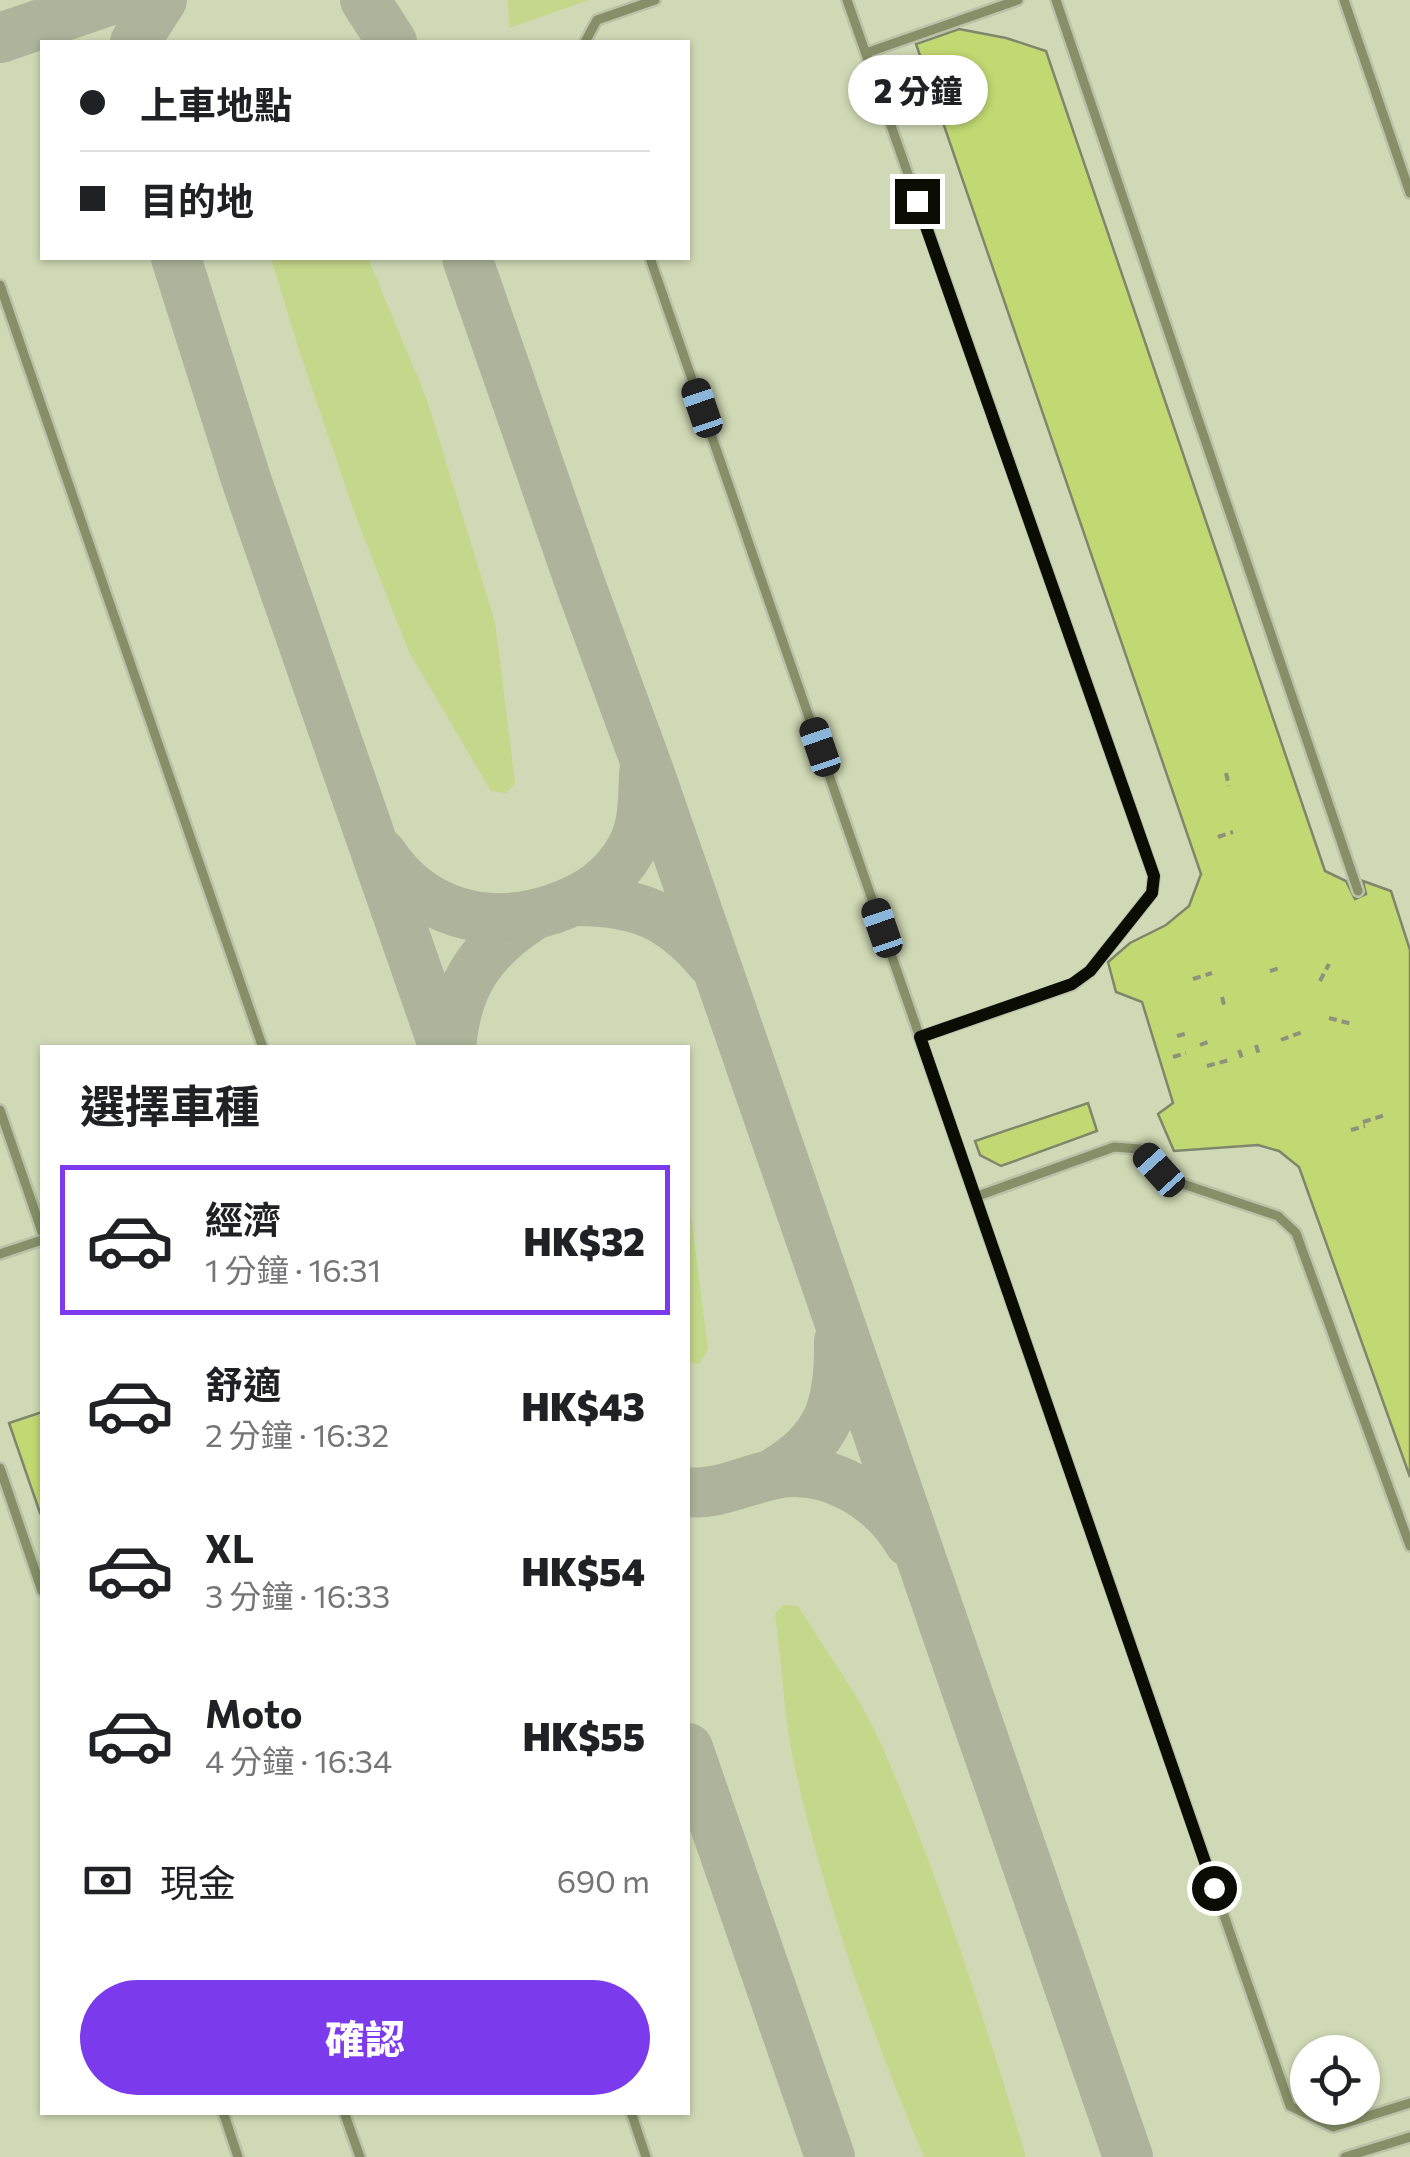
<!DOCTYPE html>
<html lang="zh-TW">
<head>
<meta charset="utf-8">
<style>
  :root { --surface:#fff; --page:#f2f2f2; --text:#202124; --muted:#757577; --line:#e0e0e0; --accent:#7c3aed }
  body { margin:0; font-family:Commissioner,"Noto Sans TC",sans-serif; background:var(--page); color:var(--text); height:100vh; display:flex; flex-direction:column; font-size:38px; white-space:nowrap }
  * { box-sizing:border-box; margin:0 }
  p { font-size:32px; color:var(--muted) }
  .icon { flex:none; width:55px; height:55px; fill:none; stroke:currentColor; stroke-width:2; stroke-linecap:round; stroke-linejoin:round }
  .map { position:relative; flex:1; overflow:hidden }
  .panel { position:absolute; left:40px; top:1045px; width:650px; height:1070px; display:flex; flex-direction:column; background:var(--surface); border-radius:0px; box-shadow:0 2px 8px #0004 }
  .panel>* { flex:none }
  .banner { position:absolute; left:40px; top:40px; width:650px; height:220px; border-radius:0px; box-shadow:0 2px 8px #0004; display:grid; align-content:center; height:220px; padding:0 40px; background:var(--surface) }
  .tools { position:absolute; left:1290px; top:2035px; display:grid; gap:20px }
  .tools a { display:grid; place-items:center; width:90px; height:90px; border-radius:50%; background:var(--surface); box-shadow:0 2px 8px #0004; font-size:50px }
  .end { position:absolute; width:45px; height:45px; margin:-22px; border:12px solid #0b0d05; background:#fff; box-shadow:0 0 0 5px #fff }
  .from { border-radius:50% }
  .bubble { position:absolute; height:70px; border-radius:35px; background:var(--surface); box-shadow:0 2px 8px #0004; font-size:32px; font-weight:800; line-height:70px; text-align:center }
  .car { position:absolute; width:30px; height:60px; margin:-30px -15px; border-radius:12px; box-shadow:0 0 8px 2px #0007; background:linear-gradient(#222 24%,#8ab4d8 0 40%,#222 0 76%,#8ab4d8 0 86%,#222 0) }
  .banner b { display:flex; align-items:center; gap:35px; height:95px; font-size:38px }
  .banner b+b { border-top:2px solid var(--line) }
  .banner i { width:25px; height:25px; background:var(--text) }
  ul { padding:0; list-style:none }
  li { display:flex; align-items:center; gap:30px; height:150px; margin:0 20px 15px; padding:0 20px; border:5px solid transparent; border-radius:0px }
  li div { flex:1 }
  li b { display:block; font-size:38px }
  li em { font-style:normal; font-weight:800 }
  li.current { border-color:var(--accent) }
  li>.icon { width:90px; height:90px; stroke-width:1.5 }
  h2 { padding:0 40px; font-size:45px; line-height:120px }
  .pay { display:flex; align-items:center; gap:25px; height:110px; padding:0 40px; font-size:38px }
  .pay p { margin-inline-start:auto }
  .cta { display:flex; gap:20px; margin-top:auto; padding:20px 40px }
  .cta a { flex:1; height:115px; border-radius:60px; background:var(--accent); color:#fff; font-size:40px; font-weight:800; line-height:115px; text-align:center }
  .map>svg:first-child { display:block }
</style>
</head>
<body>
<div class="map">
<svg width="1410" height="2157" viewBox="0 0 1410 2157">
  <rect width="100%" height="100%" fill="#dde5c7"/>
  <path fill="#d0d9b5" fill-rule="evenodd" d="M0,0h1410v2157h-1410zM42,42h646v216h-646zM42,1048h646v1064h-646zM1308,2052h54v56h-54z"/>
  <path fill="#c5d78b" d="M508,0h81l-80,28z
    M271,258h97l59,142 68,222 20,161 -9,10 -15,-2 -82,-139 -53,-135 -56,-164z
    M688,1191l20,158 -9,15 -11,-2z
    M784,1605l14,1c26,43 64,93 83,138 59,133 103,274 145,413h-102c-52,-123 -98,-254 -128,-384 -12,-52 -14,-107 -21,-160z"/>
  <g fill="none" stroke-linecap="round" stroke-linejoin="round">
    <path stroke="#aeb49b" stroke-width="50" d="M365,0l27,42
      M0,38l111,-38
      M135,42l27,-42
      M176,258l71,224 197,566
      M467,258l114,328 70,191 477,1380
      M382,854c39,59 105,77 171,55 33,-11 60,-28 78,-60 13,-24 12,-49 13,-76
      M576,901c61,0 96,14 135,61
      M451,1048c5,-62 29,-98 80,-131
      M772,1474c57,-32 68,-69 67,-133
      M688,1492c29,3 55,-11 83,-17 54,-13 111,21 138,67
      M688,1748l142,409"/>
  </g>
  <path fill="#c2d872" stroke="#7f866b" stroke-width="2.5" d="M959,29l47,9 40,13 279,820 21,10 9,18 11,-5 -3,-13 28,10 19,59v527l-111,-310 -20,-16 -21,-6 -84,6 -16,-37 15,-11 -31,-101 -26,-10 -8,-30 22,-19 36,-18 23,-19 12,-32 -285,-830z
    M1088,1103l9,28 -96,35 -21,-11 -5,-14z
    M42,1412v100l-2,1 -31,-90z"/>
  <g fill="none" stroke-linecap="round" stroke-linejoin="round">
    <defs>
      <path id="lane" d="M847,0l307,876 -2,17 -62,78 -18,14 -152,52
        M1056,0l302,891
        M1344,0l66,193
        M585,42l12,-22 58,-20
        M866,53l152,-53
        M650,258l640,1848 43,21 77,-24
        M0,285l263,763
        M0,1110l42,122
        M975,1197l139,-50 26,2 19,21 21,13 98,33 18,17 114,313
        M0,1254l42,-14
        M0,1468l42,123
        M223,2112l15,45
        M344,2112l16,45
        M631,2112l15,45
        M1345,2157l65,-20"/>
    </defs>
    <use href="#lane" stroke="#bbc2a8" stroke-width="14"/>
    <path stroke="#8d927d" stroke-width="4" stroke-dasharray="8 5" stroke-linecap="butt" d="M1226,773l3,13
      M1218,837l15,-5
      M1270,971l10,-3
      M1193,979l19,-6
      M1320,981l9,-17
      M1222,997l3,12
      M1329,1018l23,6
      M1177,1036l8,-2
      M1281,1040l21,-8
      M1200,1045l10,-4
      M1256,1045l3,10
      M1239,1050l4,11
      M1173,1057l13,-4
      M1207,1066l22,-6
      M1363,1122l22,-7
      M1351,1130l14,-4"/>
    <use href="#lane" stroke="#868f67" stroke-width="9"/>
  </g>
  <g fill="none" stroke-linecap="round" stroke-linejoin="round">
    <path stroke="#0b0d05" stroke-width="12" d="M917,201l237,675 -2,17 -62,78 -18,13 -152,53 294,851"/>
  </g>
</svg>
<div class="tools">
<a><svg class="icon" aria-label="locate" viewBox="0 0 24 24"><circle cx="12" cy="12" r="6"/><path d="M12 2v4M12 18v4M2 12h4M18 12h4"/></svg></a>
</div>
<i class="end from" style="left:1214px;top:1888px"></i>
<i class="end" style="left:917px;top:201px"></i>
<div class="bubble" style="left:848px;top:55px;width:140px">2 分鐘</div>
<i class="car" style="left:702px;top:408px;rotate:341deg"></i>
<i class="car" style="left:820px;top:747px;rotate:341deg"></i>
<i class="car" style="left:882px;top:928px;rotate:341deg"></i>
<i class="car" style="left:1159px;top:1170px;rotate:318deg"></i>
<div class="banner">
<b><i class="from"></i>上車地點</b>
<b><i></i>目的地</b>
</div>
<section class="panel">
<h2>選擇車種</h2>
<ul>
<li class="current"><svg class="icon" aria-label="car" viewBox="0 0 24 24"><path d="M5 17H2v-5l4-1 3-4h7l3 4 3 1v5h-3M9 17h6M6 11h13"/><circle cx="7" cy="17" r="2"/><circle cx="17" cy="17" r="2"/></svg><div><b>經濟</b><p>1 分鐘 · 16:31</p></div><em>HK$32</em></li>
<li><svg class="icon" aria-label="car" viewBox="0 0 24 24"><path d="M5 17H2v-5l4-1 3-4h7l3 4 3 1v5h-3M9 17h6M6 11h13"/><circle cx="7" cy="17" r="2"/><circle cx="17" cy="17" r="2"/></svg><div><b>舒適</b><p>2 分鐘 · 16:32</p></div><em>HK$43</em></li>
<li><svg class="icon" aria-label="car" viewBox="0 0 24 24"><path d="M5 17H2v-5l4-1 3-4h7l3 4 3 1v5h-3M9 17h6M6 11h13"/><circle cx="7" cy="17" r="2"/><circle cx="17" cy="17" r="2"/></svg><div><b>XL</b><p>3 分鐘 · 16:33</p></div><em>HK$54</em></li>
<li><svg class="icon" aria-label="car" viewBox="0 0 24 24"><path d="M5 17H2v-5l4-1 3-4h7l3 4 3 1v5h-3M9 17h6M6 11h13"/><circle cx="7" cy="17" r="2"/><circle cx="17" cy="17" r="2"/></svg><div><b>Moto</b><p>4 分鐘 · 16:34</p></div><em>HK$55</em></li>
</ul>
<div class="pay"><svg class="icon" aria-label="cash" viewBox="0 0 24 24"><path d="M3 7h18v10H3z"/><circle cx="12" cy="12" r="2"/></svg>現金<p>690 m</p></div>
<div class="cta"><a>確認</a></div>
</section>
</div>
</body>
</html>
